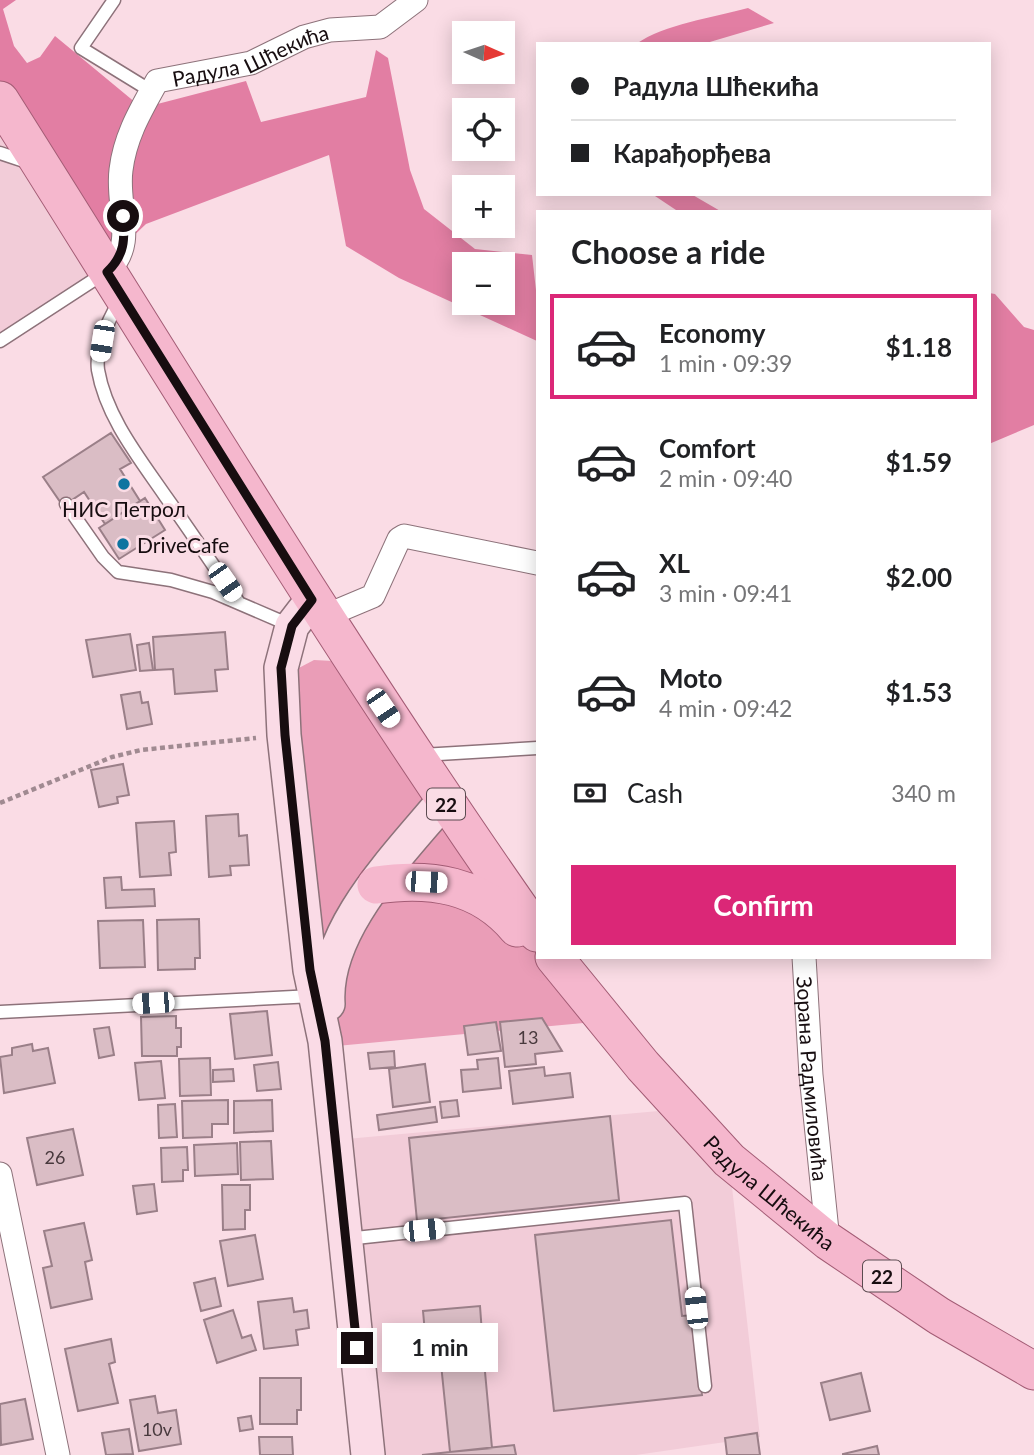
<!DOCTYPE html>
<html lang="en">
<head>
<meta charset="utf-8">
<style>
  :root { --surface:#fff; --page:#f2f2f2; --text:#202124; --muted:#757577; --line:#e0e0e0; --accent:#db2777 }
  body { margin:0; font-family:Lato,sans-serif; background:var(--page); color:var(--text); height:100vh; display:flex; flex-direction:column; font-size:26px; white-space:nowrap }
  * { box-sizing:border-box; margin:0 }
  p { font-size:23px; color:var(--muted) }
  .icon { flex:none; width:38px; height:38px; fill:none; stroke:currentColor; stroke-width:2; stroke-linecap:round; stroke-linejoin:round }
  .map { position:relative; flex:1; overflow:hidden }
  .drawer { position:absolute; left:536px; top:210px; width:455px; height:749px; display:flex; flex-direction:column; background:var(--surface); border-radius:0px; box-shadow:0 4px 18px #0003 }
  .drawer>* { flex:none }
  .top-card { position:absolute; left:536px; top:42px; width:455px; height:154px; border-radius:0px; box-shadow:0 4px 18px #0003; display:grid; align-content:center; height:154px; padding:0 35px; background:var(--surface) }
  .needle { width:46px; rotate:93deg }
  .buttons { position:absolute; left:452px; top:21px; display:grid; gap:14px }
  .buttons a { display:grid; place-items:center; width:63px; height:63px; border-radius:0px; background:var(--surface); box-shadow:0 4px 18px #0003; font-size:35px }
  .end { position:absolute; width:32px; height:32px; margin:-16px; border:9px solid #170d10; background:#fff; box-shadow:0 0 0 4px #fff }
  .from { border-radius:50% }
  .bubble { position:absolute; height:49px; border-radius:0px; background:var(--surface); box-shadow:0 4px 18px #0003; font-size:23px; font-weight:700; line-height:49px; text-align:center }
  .car { position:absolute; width:21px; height:42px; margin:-21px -10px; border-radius:9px; box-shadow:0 0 5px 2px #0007; background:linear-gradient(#fff 24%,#345 0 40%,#fff 0 76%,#345 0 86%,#fff 0) }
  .top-card b { display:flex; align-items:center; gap:24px; height:66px; font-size:26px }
  .top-card b+b { border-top:2px solid var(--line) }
  .top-card i { width:18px; height:18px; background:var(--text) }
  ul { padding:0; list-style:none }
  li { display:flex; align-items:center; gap:21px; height:105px; margin:0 14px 10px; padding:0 21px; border:4px solid transparent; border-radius:0px }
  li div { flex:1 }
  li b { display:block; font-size:26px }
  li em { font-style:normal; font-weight:700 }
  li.on { border-color:var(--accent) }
  li>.icon { width:63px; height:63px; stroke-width:1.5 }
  h2 { padding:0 35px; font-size:32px; line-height:84px }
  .pay { display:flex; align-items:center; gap:18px; height:77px; padding:0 35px; font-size:26px }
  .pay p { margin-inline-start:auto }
  .cta { display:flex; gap:14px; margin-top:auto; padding:14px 35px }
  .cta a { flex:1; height:80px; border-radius:0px; background:var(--accent); color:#fff; font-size:28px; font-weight:700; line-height:80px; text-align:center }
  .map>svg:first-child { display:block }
</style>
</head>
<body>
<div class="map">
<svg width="1034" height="1455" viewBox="0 0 1034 1455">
  <rect width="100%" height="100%" fill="#fadce5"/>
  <path fill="#f2ccd8" d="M0,94l107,178 -107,70z
    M681,1109l48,51 31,277 -124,18h-268l-33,-315z"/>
  <path fill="#ea9db7" d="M314,660l19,1 272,360 -279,26 -13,-51 -18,-326z"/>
  <path fill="#e27ea3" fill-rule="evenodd" d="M0,0h16l-13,9 11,37 13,17 13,-6 15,-21 87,72 104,-27 15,41 105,-25 10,-47 12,8 22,112 14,39 51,40 57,6 5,44v42l-138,-63 -53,-32 -17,-91 -183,69 -21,20 -5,13 -120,-156zM464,264h38v39h-38z
    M748,8l26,15 -71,21h-67c29,-20 76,-26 112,-36z
    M652,194h39l31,18h-43z
    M989,293l6,1 29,33 10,3v95l-45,19z"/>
  <path fill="#dabdc5" stroke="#9a7f88" stroke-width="2" d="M111,433l20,30 -11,6 20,32 -35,23 -21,-32 -21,14 -20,-29z
    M145,498l20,32 -46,29 -20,-31z
    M225,632l3,37 -13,1 2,21 -42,3 -2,-25 -18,1 -2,-33z
    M130,634l6,36 -43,7 -7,-37z
    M149,643l4,27 -13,1 -3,-26z
    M140,692l2,11 6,-1 4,22 -25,5 -6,-34z
    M123,764l6,31 -12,2 1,6 -19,4 -8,-37z
    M238,814l1,22 8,-1 2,30 -19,1 1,9 -22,2 -3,-61z
    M174,821l2,31 -7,1 2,22 -31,2 -4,-54z
    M121,877l1,13 32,-1 1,17 -49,2 -2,-30z
    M199,919l1,39h-5v11l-37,1 -1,-50z
    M143,920l2,47 -45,1 -2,-47z
    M267,1011l5,44 -37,4 -5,-45z
    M176,1016v12h5v19h-4v9h-35l-1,-39z
    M542,1018l20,33 -27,3 1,10 -31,3 -5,-45z
    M496,1022l5,29 -33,4 -4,-29z
    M109,1027l5,28 -15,3 -5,-29z
    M32,1044l1,7 15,-3 7,35 -51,10 -4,-36 12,-2v-7z
    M394,1051l1,16 -25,2 -2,-16z
    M210,1058l1,37 -31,1 -1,-37z
    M498,1058l3,30 -38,4 -2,-22 17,-1 -1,-9z
    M161,1061l4,37 -26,2 -4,-37z
    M278,1062l3,27 -24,2 -3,-26z
    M425,1064l5,38 -37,5 -4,-38z
    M544,1067l1,9 25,-3 3,24 -60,7 -4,-33z
    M233,1069l1,12 -21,1v-12z
    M228,1100v24h-16v13l-29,1 -1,-37z
    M272,1100l1,31 -39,2v-32z
    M457,1100l2,16 -17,2 -2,-16z
    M175,1104l2,33 -18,1 -1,-33z
    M435,1107l2,15 -58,8 -2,-15z
    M610,1116l9,84 -202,21 -8,-83z
    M73,1129l10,46 -46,10 -10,-47z
    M271,1141l2,38 -32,1 -1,-38z
    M237,1143l1,31 -43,2 -1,-31z
    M187,1147l1,23h-5v11l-21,1 -1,-34z
    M154,1184l3,27 -20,3 -4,-28z
    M222,1185h28v25h-5v19l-22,1z
    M671,1220l11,96 11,-1 9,80 -148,16 -19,-176z
    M84,1223l8,37 -7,2 7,37 -41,9 -8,-40 9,-2 -8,-35z
    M255,1235l8,44 -35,7 -8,-45z
    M215,1278l6,28 -20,5 -7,-28z
    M292,1298l2,14 13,-2 2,18 -13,2 2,15 -34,4 -6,-47z
    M480,1306l4,55 -56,5 -5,-55z
    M233,1310l9,28 9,-3 5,15 -39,13 -13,-43z
    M111,1339l4,23 -6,2 9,39 -40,8 -13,-62z
    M484,1361l8,87 -42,4 -9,-88z
    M861,1373l9,38 -40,9 -9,-37z
    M260,1378h41v32h-4v14h-37z
    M155,1396l3,17 18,-3 5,34 -42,7 -9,-51z
    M25,1399l8,40 -32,6 -1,-41z
    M251,1416l2,13 -13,2 -2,-13z
    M129,1429l4,25 -27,1 -4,-22z
    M757,1433l3,22h-33l-2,-17z
    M259,1437h33l1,18h-33z
    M514,1445l2,10h-94l28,-3z
    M877,1446l2,9h-36v-1z"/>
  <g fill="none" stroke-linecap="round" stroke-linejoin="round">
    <defs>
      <path id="lane" d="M114,0l-33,48 70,43
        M0,153l30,10
        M120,300c-11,19 -25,47 -22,70 8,47 42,89 68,127 25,35 49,71 73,106
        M0,341l106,-69
        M66,504l37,53 15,15 53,8 42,12 79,34
        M422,755l115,-7
        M0,1012l313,-16
        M346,1239l339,-36 20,183"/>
      <g id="street">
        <path id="s1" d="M107,272c31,-29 9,-65 14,-102 4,-34 20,-60 36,-89l94,-18 53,-26 26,-7 50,-3 36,-27"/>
        <path d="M323,617l50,-21 26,-57 5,-3 133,27"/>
        <path id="s2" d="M804,957l7,118 17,166"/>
        <path d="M0,1174l58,281"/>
      </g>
      <path id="secondary" d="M312,600l-20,26 -11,42 3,67 26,235 15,71 43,414
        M328,1004c-5,-75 71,-149 116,-204"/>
      <g id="primary">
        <path d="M0,100c177,280 347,563 537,833"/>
        <path d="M376,885c54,-8 104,-1 141,43"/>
        <path id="s3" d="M554,957l89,109 86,94 99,81 111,75 95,55"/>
      </g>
    </defs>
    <use href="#lane" stroke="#8d727a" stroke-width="15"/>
    <use href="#street" stroke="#8d727a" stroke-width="25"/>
    <use href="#secondary" stroke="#8d727a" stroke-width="36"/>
    <use href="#primary" stroke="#a35c75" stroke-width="39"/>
    <path stroke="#a08a91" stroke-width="4.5" stroke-dasharray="5 3.5" stroke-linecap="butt" d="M0,803l112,-46 29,-7 115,-12"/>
    <use href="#lane" stroke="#fff" stroke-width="12"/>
    <use href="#street" stroke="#fff" stroke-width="23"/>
    <use href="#secondary" stroke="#fadbe6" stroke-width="33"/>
    <use href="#primary" stroke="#f5b7cd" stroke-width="37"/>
  </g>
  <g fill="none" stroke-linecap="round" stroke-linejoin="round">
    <path stroke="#170d10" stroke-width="9" d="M123,216c2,23 2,39 -16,56l205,328 -20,26 -11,42 4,67 25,235 15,71 32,307"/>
  </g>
  <g fill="#0e74a0" stroke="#fadce5" stroke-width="2.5">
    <circle cx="124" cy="484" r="7"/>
    <circle cx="123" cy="544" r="7"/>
  </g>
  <g text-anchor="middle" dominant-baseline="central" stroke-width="6" stroke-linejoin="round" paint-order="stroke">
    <g font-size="18" fill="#48393d">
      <text x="528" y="1037">13</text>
      <text x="55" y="1157">26</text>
      <text x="157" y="1429">10v</text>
    </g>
    <g fill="#fadce5" stroke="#5b4b50" stroke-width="2">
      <rect x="427" y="788.5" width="38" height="31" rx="5"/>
      <rect x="863" y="1260.5" width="38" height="31" rx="5"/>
    </g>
    <g font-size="19" font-weight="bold" fill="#170d10">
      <text x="446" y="804">22</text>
      <text x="882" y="1276">22</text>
    </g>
    <g font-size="21" fill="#170d10" stroke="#fadce5">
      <text stroke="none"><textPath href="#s1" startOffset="301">Радула Шћекића</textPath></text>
      <text stroke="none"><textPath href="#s2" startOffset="122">Зорана Радмиловића</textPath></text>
      <text stroke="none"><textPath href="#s3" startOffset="320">Радула Шћекића</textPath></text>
    </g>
    <g font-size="21" fill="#170d10" stroke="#fadce5">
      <text x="124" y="508">НИС Петрол</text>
      <text x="137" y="544" text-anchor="start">DriveCafe</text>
    </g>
  </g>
</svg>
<div class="buttons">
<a><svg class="needle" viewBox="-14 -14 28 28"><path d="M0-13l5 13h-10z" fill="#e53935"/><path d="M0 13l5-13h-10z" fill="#757577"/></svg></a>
<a><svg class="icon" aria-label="locate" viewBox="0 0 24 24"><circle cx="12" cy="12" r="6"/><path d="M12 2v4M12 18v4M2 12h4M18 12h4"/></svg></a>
<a>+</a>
<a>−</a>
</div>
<i class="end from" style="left:123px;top:216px"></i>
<i class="end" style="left:357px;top:1348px"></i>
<div class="bubble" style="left:382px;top:1323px;width:116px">1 min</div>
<i class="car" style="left:102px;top:341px;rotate:189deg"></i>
<i class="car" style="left:225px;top:582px;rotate:145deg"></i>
<i class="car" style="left:383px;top:708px;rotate:146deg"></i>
<i class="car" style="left:426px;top:882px;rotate:92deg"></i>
<i class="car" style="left:153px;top:1003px;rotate:267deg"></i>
<i class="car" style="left:424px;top:1230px;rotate:84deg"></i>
<i class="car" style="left:696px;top:1308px;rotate:354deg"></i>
<div class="top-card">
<b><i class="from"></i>Радула Шћекића</b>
<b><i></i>Карађорђева</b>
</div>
<section class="drawer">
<h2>Choose a ride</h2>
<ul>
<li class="on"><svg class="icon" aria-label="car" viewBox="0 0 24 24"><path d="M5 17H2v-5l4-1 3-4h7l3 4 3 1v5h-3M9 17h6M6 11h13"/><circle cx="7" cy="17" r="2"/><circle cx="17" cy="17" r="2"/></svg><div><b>Economy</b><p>1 min · 09:39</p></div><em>$1.18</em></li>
<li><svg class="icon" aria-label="car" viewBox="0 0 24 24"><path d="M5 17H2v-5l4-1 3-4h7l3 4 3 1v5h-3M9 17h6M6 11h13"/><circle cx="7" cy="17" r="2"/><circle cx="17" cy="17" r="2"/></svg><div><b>Comfort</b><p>2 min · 09:40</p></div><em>$1.59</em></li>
<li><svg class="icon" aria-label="car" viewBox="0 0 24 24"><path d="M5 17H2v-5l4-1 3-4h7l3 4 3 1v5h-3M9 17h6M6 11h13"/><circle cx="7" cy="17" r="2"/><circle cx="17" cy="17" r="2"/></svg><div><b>XL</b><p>3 min · 09:41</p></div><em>$2.00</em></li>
<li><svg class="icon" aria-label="car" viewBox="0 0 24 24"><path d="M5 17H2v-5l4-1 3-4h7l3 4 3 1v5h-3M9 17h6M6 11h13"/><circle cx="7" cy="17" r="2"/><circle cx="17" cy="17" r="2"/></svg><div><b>Moto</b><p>4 min · 09:42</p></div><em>$1.53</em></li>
</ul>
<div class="pay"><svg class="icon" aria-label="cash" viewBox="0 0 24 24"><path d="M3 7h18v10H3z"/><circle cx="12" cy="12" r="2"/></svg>Cash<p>340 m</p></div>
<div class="cta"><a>Confirm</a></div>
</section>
</div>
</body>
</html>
